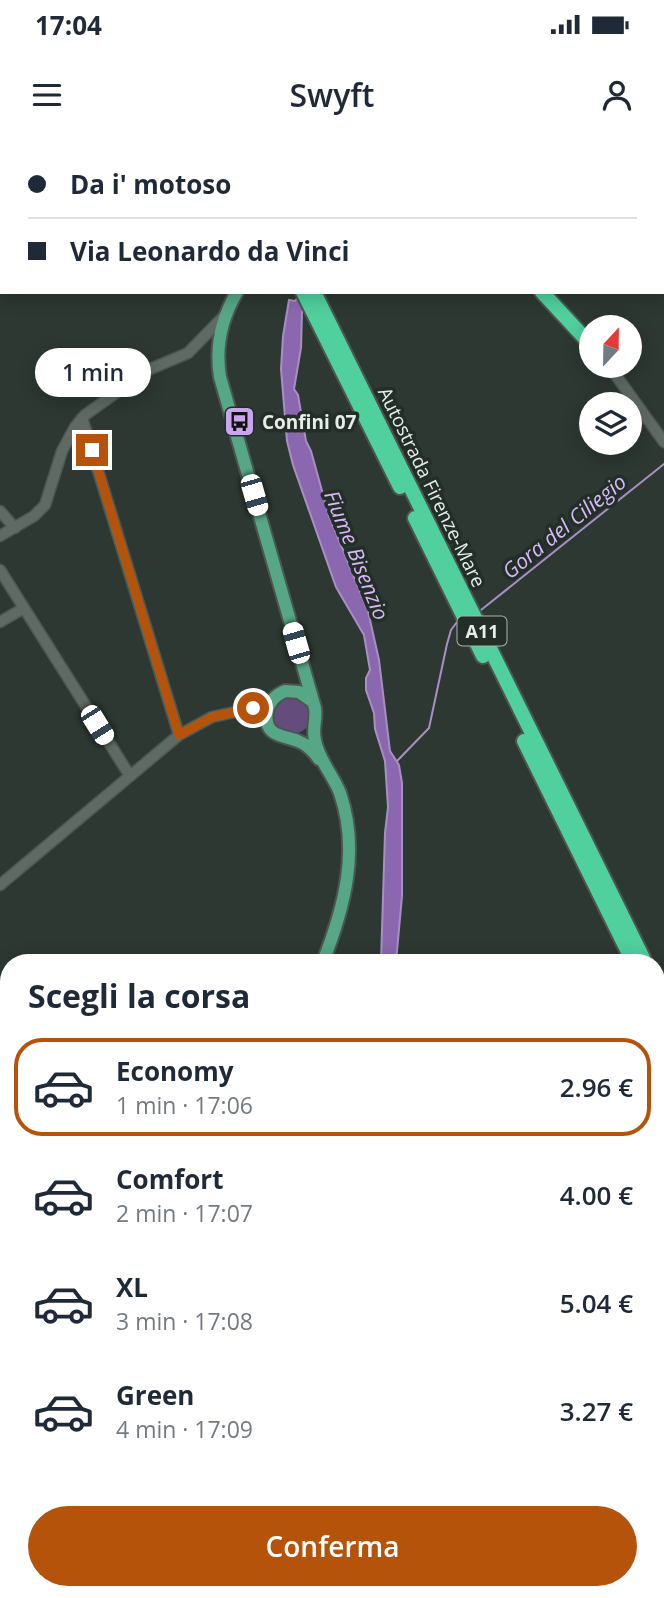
<!DOCTYPE html>
<html lang="it">
<head>
<meta charset="utf-8">
<style>
  :root { --surface:#fff; --page:#f2f2f3; --text:#1f2937; --muted:#747a83; --line:#e0e1e3; --accent:#b45309 }
  body { margin:0; font-family:"Open Sans",sans-serif; background:var(--page); color:var(--text); height:100vh; display:flex; flex-direction:column; font-size:26px; white-space:nowrap }
  * { box-sizing:border-box; margin:0 }
  p { font-size:23px; color:var(--muted) }
  .icon { flex:none; width:38px; height:38px; fill:none; stroke:currentColor; stroke-width:2; stroke-linecap:round; stroke-linejoin:round }
  .map { position:relative; flex:1; overflow:hidden }
  .sheet { position:absolute; left:0px; top:814px; width:665px; height:646px; display:flex; flex-direction:column; background:var(--surface); border-radius:28px 28px 0 0; box-shadow:0 4px 18px #0003 }
  .sheet>* { flex:none }
  .top-card { position:absolute; left:0px; top:0px; width:665px; height:154px; box-shadow:0 4px 18px #0003; display:grid; align-content:center; height:154px; padding:0 28px; background:var(--surface) }
  .needle { width:46px; rotate:22deg }
  .buttons { position:absolute; left:579px; top:175px; display:grid; gap:14px }
  .buttons a { display:grid; place-items:center; width:63px; height:63px; border-radius:50%; background:var(--surface); box-shadow:0 4px 18px #0003; font-size:35px }
  .end { position:absolute; width:32px; height:32px; margin:-16px; border:9px solid #b45309; background:#fff; box-shadow:0 0 0 4px #fff }
  .from { border-radius:50% }
  .bubble { position:absolute; height:49px; border-radius:24px; background:var(--surface); box-shadow:0 4px 18px #0003; font-size:23px; font-weight:600; line-height:49px; text-align:center }
  .car { position:absolute; width:21px; height:42px; margin:-21px -10px; border-radius:9px; box-shadow:0 0 5px 2px #0007; background:linear-gradient(#fff 24%,#345 0 40%,#fff 0 76%,#345 0 86%,#fff 0) }
  .top-card b { display:flex; align-items:center; gap:24px; height:66px; font-size:26px }
  .top-card b+b { border-top:2px solid var(--line) }
  .top-card i { width:18px; height:18px; background:var(--text) }
  ul { padding:0; list-style:none }
  li { display:flex; align-items:center; gap:21px; height:98px; margin:0 14px 10px; padding:0 14px; border:4px solid transparent; border-radius:28px }
  li div { flex:1 }
  li b { display:block; font-size:26px }
  li em { font-style:normal; font-weight:600 }
  li.selected { border-color:var(--accent) }
  li>.icon { width:63px; height:63px; stroke-width:1.5 }
  h2 { padding:0 28px; font-size:32px; line-height:84px }
  .primary-button { display:flex; gap:14px; margin-top:auto; padding:14px 28px }
  .primary-button a { flex:1; height:80px; border-radius:42px; background:var(--accent); color:#fff; font-size:28px; font-weight:600; line-height:80px; text-align:center }
  .status { display:flex; justify-content:space-between; align-items:center; height:49px; padding:0 35px; background:var(--surface); direction:ltr }
  .status svg { height:19px; fill:currentColor }
  header { display:flex; justify-content:space-between; align-items:center; height:91px; padding:0 28px; background:var(--surface); font-size:32px; font-weight:600 }
  .map>svg:first-child { display:block }
</style>
</head>
<body>
<div class="status"><b>17:04</b><svg viewBox="0 0 49 12"><path d="M0 12V9h3v3zM5 12V6h3v6zM10 12V3h3v9zM15 12V0h3v12zM26 1h20v11H26zM47 4h2v5h-2z"/></svg></div>
<header><svg class="icon" aria-label="menu" viewBox="0 0 24 24"><path d="M4 6h16M4 12h16M4 18h16"/></svg>Swyft<svg class="icon" aria-label="person" viewBox="0 0 24 24"><circle cx="12" cy="8" r="4"/><path d="M4 21q1-7 8-7t8 7"/></svg></header>
<div class="map">
<svg width="664" height="1458" viewBox="0 0 664 1458">
  <rect width="100%" height="100%" fill="#2d3832"/>
  <path fill="#644c7d" d="M273 575a19 19 0 1 1 38 0a19 19 0 1 1-38 0Z"/>
  <path fill="#8b67af" stroke="#a790c1" stroke-width="2" d="M302,152l3,15 -3,5 -1,36 -7,41 4,6 8,46 5,10 18,65 39,95 11,49 11,91 9,14 3,18v113l-6,66h-15l4,-129 3,-26 -3,-46 -10,-32 -1,-16 -8,-23v-12l4,-8 -6,-35 -28,-48 -43,-122 -6,-24 -6,-72 2,-33 6,-36 6,1z"/>
  <g fill="none" stroke-linecap="round" stroke-linejoin="round">
    <path stroke="#a790c1" stroke-width="2" d="M481,470l183,-146
      M397,621l32,-33 18,-84 4,-14 6,-8
      M656,1315l8,-2"/>
    <defs>
      <path id="minor" d="M609,226l55,76
        M82,278l97,317
        M0,371l15,17
        M0,396l34,-20 11,-11 17,-54 13,-24 10,-12 63,-45 40,-17 36,-37
        M0,430l130,206
        M0,482l24,-14
        M0,745l179,-150 33,-18 41,-9 18,-6
        M0,915l9,11
        M656,1079l8,-21
        M656,1138l8,10
        M656,1220l8,-7
        M0,1395l9,3
        M66,1451l8,7
        M579,1451l1,7"/>
      <path id="major" d="M384,2l3,-2
        M237,152c-16,27 -22,54 -17,85l95,331c2,11 -3,20 0,32 3,19 18,35 25,53 20,58 4,115 -17,169
        M312,561l-13,-9 -14,-1c-9,4 -16,10 -18,20 -4,26 16,24 31,30 8,3 16,11 21,18
        M251,1451l2,7"/>
      <path id="highway" d="M90,0l3,2
        M225,0l2,2
        M236,0l2,2
        M649,0l4,2
        M160,2l4,-2
        M273,2l1,-2
        M596,2v-2
        M663,7h1
        M663,75h1
        M303,152l97,195
        M314,152l331,670
        M542,152l50,54
        M415,378l68,138
        M524,601l109,221
        M656,846l8,16
        M656,870l8,15"/>
    </defs>
    <use href="#minor" stroke="#4c5550" stroke-width="13"/>
    <use href="#major" stroke="#4c5550" stroke-width="16"/>
    <use href="#highway" stroke="#4c5550" stroke-width="18"/>
    <use href="#minor" stroke="#5f6a64" stroke-width="10"/>
    <use href="#major" stroke="#55a786" stroke-width="12"/>
    <use href="#highway" stroke="#4fd09d" stroke-width="14"/>
  </g>
  <g fill="none" stroke-linecap="round" stroke-linejoin="round">
    <path stroke="#b45309" stroke-width="9" d="M92,310l87,285 33,-18 41,-9"/>
  </g>
  <defs>
    <symbol id="bus-square" viewBox="-11 -11 22 22"><rect x="-9" y="-9" width="18" height="18" rx="4" fill="#c9a5ee" stroke="#232e28"/><path d="M-5-6H5V4H4V6H2V4H-2V6H-4V4H-5ZM-3.5-4V0h7V-4ZM-3.5 1.2v1.5H-2V1.2ZM2 1.2v1.5H3.5V1.2Z" fill="#111"/></symbol>
  </defs>
  <g fill-rule="evenodd">
    <use href="#bus-square" x="222" y="264" width="35" height="35"/>
  </g>
  <g text-anchor="middle" dominant-baseline="central" stroke-width="7" stroke-linejoin="round" paint-order="stroke">
    <rect fill="#232e28" stroke="#acb4b0" stroke-width="2" x="457.5" y="476.5" width="49" height="29" rx="5"/>
    <g font-size="18" font-weight="bold" fill="#e7eeea">
      <text x="482" y="491">A11</text>
    </g>
    <g font-size="19" font-weight="bold" fill="#e7eeea" stroke="#232e28" text-anchor="start">
      <text x="262" y="282">Confini 07</text>
    </g>
    <g font-size="19" fill="#e7eeea" stroke="#232e28">
      <text transform="translate(432 347) rotate(64)">Autostrada Firenze-Mare</text>
    </g>
    <g font-size="21" font-style="italic" fill="#d7baf5" stroke="#232e28">
      <text transform="translate(564 386) rotate(-39)">Gora del Ciliegio</text>
      <text transform="translate(357 415) rotate(68)">Fiume Bisenzio</text>
    </g>
  </g>
</svg>
<div class="buttons">
<a><svg class="needle" viewBox="-14 -14 28 28"><path d="M0-13l5 13h-10z" fill="#e53935"/><path d="M0 13l5-13h-10z" fill="#747a83"/></svg></a>
<a><svg class="icon" aria-label="layers" viewBox="0 0 24 24"><path d="M12 4l9 5-9 5-9-5zM3 14l9 5 9-5"/></svg></a>
</div>
<i class="end from" style="left:253px;top:568px"></i>
<i class="end" style="left:92px;top:310px"></i>
<div class="bubble" style="left:35px;top:208px;width:116px">1 min</div>
<i class="car" style="left:254px;top:355px;rotate:164deg"></i>
<i class="car" style="left:296px;top:503px;rotate:344deg"></i>
<i class="car" style="left:97px;top:585px;rotate:148deg"></i>
<div class="top-card">
<b><i class="from"></i>Da i' motoso</b>
<b><i></i>Via Leonardo da Vinci</b>
</div>
<section class="sheet">
<h2>Scegli la corsa</h2>
<ul>
<li class="selected"><svg class="icon" aria-label="car" viewBox="0 0 24 24"><path d="M5 17H2v-5l4-1 3-4h7l3 4 3 1v5h-3M9 17h6M6 11h13"/><circle cx="7" cy="17" r="2"/><circle cx="17" cy="17" r="2"/></svg><div><b>Economy</b><p>1 min · 17:06</p></div><em>2.96 €</em></li>
<li><svg class="icon" aria-label="car" viewBox="0 0 24 24"><path d="M5 17H2v-5l4-1 3-4h7l3 4 3 1v5h-3M9 17h6M6 11h13"/><circle cx="7" cy="17" r="2"/><circle cx="17" cy="17" r="2"/></svg><div><b>Comfort</b><p>2 min · 17:07</p></div><em>4.00 €</em></li>
<li><svg class="icon" aria-label="car" viewBox="0 0 24 24"><path d="M5 17H2v-5l4-1 3-4h7l3 4 3 1v5h-3M9 17h6M6 11h13"/><circle cx="7" cy="17" r="2"/><circle cx="17" cy="17" r="2"/></svg><div><b>XL</b><p>3 min · 17:08</p></div><em>5.04 €</em></li>
<li><svg class="icon" aria-label="car" viewBox="0 0 24 24"><path d="M5 17H2v-5l4-1 3-4h7l3 4 3 1v5h-3M9 17h6M6 11h13"/><circle cx="7" cy="17" r="2"/><circle cx="17" cy="17" r="2"/></svg><div><b>Green</b><p>4 min · 17:09</p></div><em>3.27 €</em></li>
</ul>
<div class="primary-button"><a>Conferma</a></div>
</section>
</div>
</body>
</html>
